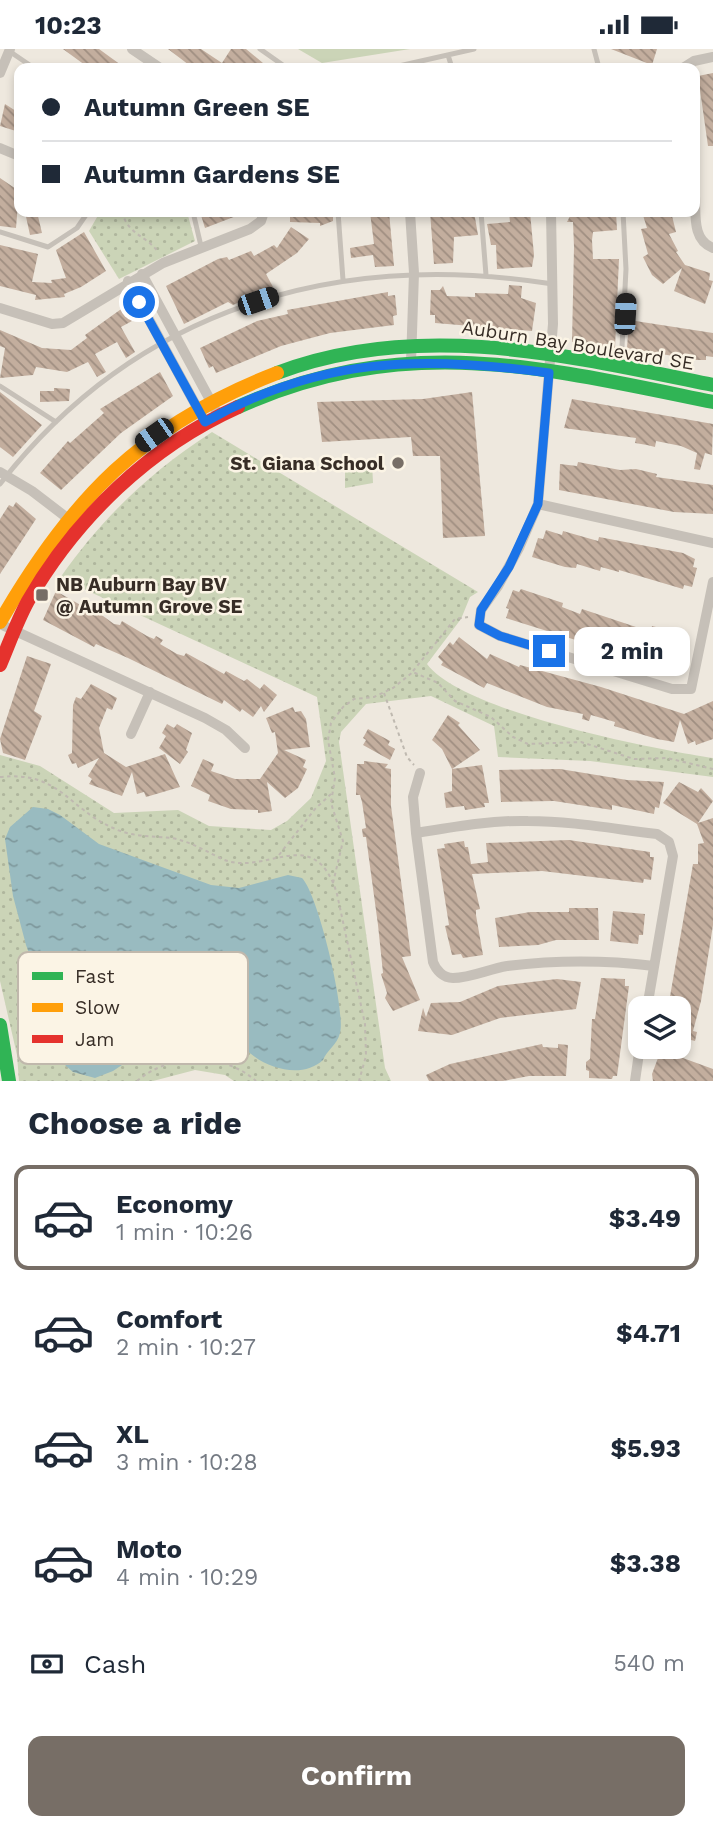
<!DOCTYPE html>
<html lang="en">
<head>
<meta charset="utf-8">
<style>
  :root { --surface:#fff; --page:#f6f6f7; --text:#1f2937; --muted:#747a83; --line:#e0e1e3; --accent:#776e66 }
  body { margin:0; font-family:"Work Sans",sans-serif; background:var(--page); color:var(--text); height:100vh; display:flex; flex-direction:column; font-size:26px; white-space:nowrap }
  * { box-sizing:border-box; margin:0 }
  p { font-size:23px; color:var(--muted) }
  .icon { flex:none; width:38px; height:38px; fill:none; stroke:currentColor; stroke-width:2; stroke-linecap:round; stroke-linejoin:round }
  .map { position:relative; height:1032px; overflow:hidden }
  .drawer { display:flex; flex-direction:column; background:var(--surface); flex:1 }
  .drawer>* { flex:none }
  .guide { position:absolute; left:14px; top:14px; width:686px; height:154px; border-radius:14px; box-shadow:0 4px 10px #0003; display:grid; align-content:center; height:154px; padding:0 28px; background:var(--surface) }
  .tools { position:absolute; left:628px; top:947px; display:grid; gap:14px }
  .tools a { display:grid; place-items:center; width:63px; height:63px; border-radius:14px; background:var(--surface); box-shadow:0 4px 10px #0003; font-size:35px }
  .end { position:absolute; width:32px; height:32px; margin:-16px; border:9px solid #1a73e8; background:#fff; box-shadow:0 0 0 4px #fff }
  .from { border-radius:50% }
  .bubble { position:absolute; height:49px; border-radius:14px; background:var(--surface); box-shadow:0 4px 10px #0003; font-size:23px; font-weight:700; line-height:49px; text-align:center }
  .car { position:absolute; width:21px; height:42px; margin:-21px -10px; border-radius:9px; box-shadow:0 0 5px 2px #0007; background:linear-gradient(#222 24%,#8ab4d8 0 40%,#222 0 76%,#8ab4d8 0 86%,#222 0) }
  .guide b { display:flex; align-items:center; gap:24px; height:66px; font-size:26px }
  .guide b+b { border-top:2px solid var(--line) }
  .guide i { width:18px; height:18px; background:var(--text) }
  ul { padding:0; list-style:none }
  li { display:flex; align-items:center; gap:21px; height:105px; margin:0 14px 10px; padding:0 14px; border:4px solid transparent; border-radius:14px }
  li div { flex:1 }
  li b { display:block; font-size:26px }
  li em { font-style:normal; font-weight:700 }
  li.on { border-color:var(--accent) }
  li>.icon { width:63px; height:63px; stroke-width:1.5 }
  h2 { padding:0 28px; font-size:32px; line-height:84px }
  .pay { display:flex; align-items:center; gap:18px; height:77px; padding:0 28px; font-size:26px }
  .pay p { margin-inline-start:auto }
  .button { display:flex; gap:14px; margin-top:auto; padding:14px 28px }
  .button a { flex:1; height:80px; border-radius:14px; background:var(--accent); color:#fff; font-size:28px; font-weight:700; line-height:80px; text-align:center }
  .status { display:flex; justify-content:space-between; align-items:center; height:49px; padding:0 35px; background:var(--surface); direction:ltr }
  .status svg { height:19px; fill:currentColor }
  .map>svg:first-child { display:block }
</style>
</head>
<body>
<div class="status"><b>10:23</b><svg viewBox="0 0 49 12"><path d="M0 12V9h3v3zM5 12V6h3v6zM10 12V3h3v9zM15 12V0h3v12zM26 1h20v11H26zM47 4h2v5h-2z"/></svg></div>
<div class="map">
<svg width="713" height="1032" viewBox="0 0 713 1032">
  <defs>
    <pattern id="park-dots" width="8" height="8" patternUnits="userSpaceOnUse" patternTransform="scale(1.75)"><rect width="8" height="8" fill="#cbd4b7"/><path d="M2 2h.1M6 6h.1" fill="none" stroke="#afb69d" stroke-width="1.8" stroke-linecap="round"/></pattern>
    <pattern id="water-ripples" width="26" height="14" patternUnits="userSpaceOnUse" patternTransform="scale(1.75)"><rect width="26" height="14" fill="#99bbc0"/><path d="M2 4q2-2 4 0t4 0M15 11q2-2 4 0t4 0" fill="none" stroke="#7e989c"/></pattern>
    <pattern id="building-back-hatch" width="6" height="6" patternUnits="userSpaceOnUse" patternTransform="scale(1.75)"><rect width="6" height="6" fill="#c3ae9e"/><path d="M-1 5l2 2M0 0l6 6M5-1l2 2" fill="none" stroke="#9f8e81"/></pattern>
  </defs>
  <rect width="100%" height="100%" fill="#eee8de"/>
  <path fill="#cbd4b7" d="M298,0h112l-88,14z"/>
  <path fill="url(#park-dots)" d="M100,163h87l8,29 -76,38 -30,-48z
    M212,383l266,160 -8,5 -9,22 -34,45c36,48 225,85 286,94v19l-123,-16 -92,-4 -4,-31 -63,-30 -65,8 -25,28 -2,10 46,326 6,13h-157l-9,-6 -30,-5 -42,11h-134l-2,-26 -17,-74v-226l40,11 74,47 64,-3 31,16 62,4 16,-9 24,-23 15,-37 -9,-64 -257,-119c42,-60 90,-106 152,-146z
    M372,413l1,21 -28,5v-25z"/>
  <path fill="url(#water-ripples)" d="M33,758l15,2 12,6 39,29 112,41 28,3 49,-13 14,3c16,16 44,133 38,155 -3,12 -13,17 -17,27 -22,21 -68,8 -86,-22 -4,-8 -5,-18 -9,-25l-25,23 -33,4 -21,7 -36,24 -18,7 -22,-6 -8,-7 -14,-23 -10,-57 -15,-40 -13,-49 -8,-57 5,-12z"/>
  <path fill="url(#building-back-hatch)" d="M63,0h36l26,19h-36z
    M168,0h33l21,14 9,-14h15l23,19h-76z
    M611,0h46l-5,16z
    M713,24v73h-5l-10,-70z
    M5,55l14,9v19l-19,-6z
    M0,129l19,13 -3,37 -16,-2z
    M25,163h12l5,21 -12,2z
    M200,163h44v1l-39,15z
    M290,163h21v4l22,-3v8l-13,5v-3l-30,-1z
    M370,163h19l5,54 -19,1 -2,-12 -22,3 -1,-10 24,-4z
    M430,163h19v3l25,-3 4,23 -24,2 -1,26 -19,1z
    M509,163h21l4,43 -2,12 -35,2 -1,-24h-5l-4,-21 23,-2z
    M572,163h44l1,18 -24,2 -1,8 1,19h26l-4,89 -43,-6 2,-95 -1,-25h-6z
    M642,163h29l5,20 -7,2 9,17 -2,1 9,13 25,8 -1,7 4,1 -8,23 -31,-13 8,-23 -19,16 -11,-9 -9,-18 5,-3 -7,-25 6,-1z
    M291,178l18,12 -12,14 -31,21 7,13 -40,18 -5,-3 -44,22 -18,-38 52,-27 9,-2 2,3 22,-9 3,5 20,-11 3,3z
    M84,183l22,39 -25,16 -17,7 1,3 -30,3 1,-5 -36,-9v-41l38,9 -6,28 20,1 -1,-3 15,-2 -10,-28z
    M509,236l13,1 -1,12 15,5 -4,28 -97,-8v-8h-5l1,-25h9l3,-4 4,10 28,1v-4l33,1z
    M388,243v4l7,-1 2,20 -4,1 1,9 -64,8 -49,13 -65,27 -3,-7 -4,2 -9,-20 57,-27 31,-7 -1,-4z
    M124,258l8,14 -11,6 14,25 -9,6 -9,-16 -22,12 11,18 -9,5 -9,-15 -21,10 -31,-5 -3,8 -33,3 5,-30 -5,-2v-16l42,18 29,2 16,-12 -2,-3z
    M629,271l84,13v24l-7,-1v4h-10l-69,-12z
    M160,323l13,24 -52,37 -60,57 -21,-17 28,-32 2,2 34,-30 -4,-4z
    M54,339l16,1 -1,12 -29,1v-11h14z
    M0,343l42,33 -29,32 -13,-10z
    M472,343l13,144 -42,2 -3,-82h-27l-2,-19 -89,5 -5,-40 106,-3z
    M572,350l141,25 -1,31 -7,-2 -5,17 -6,-1 3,-16 -16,-7 -25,-5 -1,6 -8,-2 -12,-2 1,-5 -72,-10z
    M578,413l42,8 16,-1 21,5 -1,3 57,8v29l-39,-2 -115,-22 1,-26 17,2z
    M16,453l20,17 -36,55v-55l9,-14 4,2z
    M546,481l16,5 1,-4 35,10 1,-4 84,16 12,6 -2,8 4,1 -5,19 -8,-2 -1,4 -64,-19v2l-18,-5 -1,4 -23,-7 -1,4 -11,-1 -33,-10 6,-19 5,1z
    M521,540l42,14 -1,4 18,7 2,-5 69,23 1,-6 16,4 -1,4 17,5 -6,23 -5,-1 -2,7 -23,-9 1,-5 -14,-6 -3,8 -32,-13 -2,4 -92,-29 3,-9 -3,-1 7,-18 6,2z
    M56,542l35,20 1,-3 22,16 6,1 2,-4 25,15 7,3 2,-3 7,4 -3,4 17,10 7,2 2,-3 38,21 2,-3 18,10 3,-2 13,10 4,-5 13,11 -13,17 -3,-6 -8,11 -11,-8 -2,3 -16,-12 -2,4 -94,-46 -32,-14 -2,3 -51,-27z
    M459,588l28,22 3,-5 29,13 1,-2 81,22 83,27 29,-13v38l-17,6 -1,-4 -7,3 -8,-24 -6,22 -17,-3 -43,-13 1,-4 -24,-7 -2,6 -7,-2 1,-5 -36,-7 -60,-24 -3,5 -43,-23 2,-3 -5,-5 12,-15 3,3z
    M27,607l24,8 -17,47 8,5 -17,44 -22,-7 -3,-14z
    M91,635l26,14 -5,12 -5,-2 -8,20 5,25 22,14 39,-13 15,33 -34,10 -2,-5 -7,2 -5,-22 -10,24 -33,-12 3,-5 -4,-3 11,-18 -21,10 -2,-5 -4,1 -4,-9 4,-2 1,-48 3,-8 5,2z
    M293,658l2,5 6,-1 5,8 4,28 -26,3 22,10 -3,7 4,2 -9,19 -13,10 -18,-16 5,29 -14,2v-3l-27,-1 -23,-8 2,-6 -19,-9 12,-27 11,5 -3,7 24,8h25l18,-26 -3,-21 -3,1 -6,-15z
    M448,666l12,8 -2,2 22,25 -28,19 -10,-20 -10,-9z
    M167,675l7,4 3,-4 15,9 -6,17 2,2 -8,12 -21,-16 7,-12 -4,-3z
    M368,680l22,12 -2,4 7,4 -5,11 -27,-15 3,-5 -3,-2z
    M364,712l24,3 -3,4 6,1v37l20,150 -9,1 18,43 -27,11 -8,-13 2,-5 -6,-19 2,-1 -5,-48 -12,-88h-3l-1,-8 4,-1 -4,-26 -2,-7h-4l1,-31h7z
    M482,716l7,38h-5l1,4 -20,3 -1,-4 -18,2 -2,-15 8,-2v-22z
    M560,720l67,11 37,2 -5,26 -4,-1 -1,7 -42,-9v5l-58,-9 -53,1 -2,-32z
    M679,733l19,10 3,-4 12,13 -15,22 15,-5v107l-12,76 -8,30 4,1 -2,9 -16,-4v-29h-11l25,-144h5v-20l6,-1 -7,-19 -34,-21z
    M569,791l81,12v5h4l-3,23 -7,-1 -1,4 -101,-12 -70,3 8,35 -4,1v5l7,40 -20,3 -2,-4 -9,1 -7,-29 4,-1 -12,-76 8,-1 -1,-4 20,-3 1,6h3l3,17 17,-2 -2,-19z
    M569,859h29l1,32h-43l-18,5 -39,2 -4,-29 35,-6h39z
    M613,862l32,3 -2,21h-4l-1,9 -28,-3z
    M601,929l24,1v7h4l-12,90h-4l-1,3 -23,-1v-7l-3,-1v-8l4,-3 2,-40h3z
    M557,930l24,3 -5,27 -76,9 -48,17 -34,-4 5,-23 3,9 5,-14 29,-1 38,-16z
    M542,995l1,3 15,1v-4l10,1 -2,31h-37l-26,5h-74l-3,-6 24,-11z
    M661,1001l52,19v12h-60l-1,-7z"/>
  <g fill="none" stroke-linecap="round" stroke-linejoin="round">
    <path stroke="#bfb9b0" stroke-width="2" stroke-dasharray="3.5 3.5" stroke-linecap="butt" d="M122,163c6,23 24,23 36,40
      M413,622l42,-52 13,-2
      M384,644l23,64 7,8
      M0,728c60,-6 66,30 113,51 19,9 38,8 58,10 18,3 33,12 49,20 44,22 94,-39 117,36l28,130 1,32 -7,25
      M279,806l36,-46 17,-16
      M333,834l10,-42 -12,-38 4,-25 -7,-38 3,-17 12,-16 11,-8 20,-2 19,-9 20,-16 25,11 17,18 36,16 22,20 15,7 53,-2 53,17 33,-1 46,11
      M137,1032c33,-28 86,-29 119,0"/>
    <path stroke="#c6c0b8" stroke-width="5" d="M260,0l27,19
      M594,0l5,19
      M9,2l25,17
      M448,6l4,13
      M390,19l84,-19
      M193,163l8,34
      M338,163l5,68
      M481,163l5,63
      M0,183l48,15 29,-19 11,-16
      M621,317l5,-97 -3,-57
      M0,337l56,36
      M0,435c138,-177 337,-234 553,-200"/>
    <path stroke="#c6c0b8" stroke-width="10" d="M132,0l28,19
      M683,19l11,-7 19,-4
      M0,24l10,-24
      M0,99l19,8
      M695,147c1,19 -3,44 18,52
      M410,163l4,61 -3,89
      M551,163l2,112 -15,180 -19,44 -21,38 -17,24 -2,15 21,11 172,53h19l22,-107
      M142,225l73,135
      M128,232l77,141
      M0,259l52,16 11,-1 100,-60 87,-34 11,-8 3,-9
      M0,423l32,19 47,36
      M538,455l175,39
      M0,575l205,94 21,12 19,18
      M131,685l19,-42
      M416,784l-3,-36 7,-24
      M647,959l26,-152 -4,-14 -12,-8c-43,-5 -85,-13 -129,-13 -37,-1 -75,6 -112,12l17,129c3,8 10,16 20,16 17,0 36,-9 54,-12 50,-6 97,-6 147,0
      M635,1032l5,-35"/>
    <path stroke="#30b455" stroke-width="14" d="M277,324c141,-54 294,-17 436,12
      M238,358c168,-75 303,-40 475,-5
      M0,976l9,56"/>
    <path stroke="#ff9f0a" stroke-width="14" d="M0,573c71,-123 142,-197 277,-249"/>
    <path stroke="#e5322d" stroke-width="14" d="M0,616c9,-21 17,-44 28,-64 48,-83 121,-154 210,-194"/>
  </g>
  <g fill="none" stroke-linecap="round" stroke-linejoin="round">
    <path stroke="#1a73e8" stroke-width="9" d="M139,253l66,120c115,-65 217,-67 344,-49l-11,131 -29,63 -28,43 -2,15 21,11 49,15"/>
  </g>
  <g fill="#776e66" stroke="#fbf4e5" stroke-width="2.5">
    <circle cx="398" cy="414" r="7"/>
    <rect x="35" y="539" width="14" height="14" rx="3.5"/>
  </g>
  <g text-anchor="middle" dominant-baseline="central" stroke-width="5" stroke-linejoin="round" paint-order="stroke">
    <g font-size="19" fill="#372d26" stroke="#fbf4e5">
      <text transform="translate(578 296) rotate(9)">Auburn Bay Boulevard SE</text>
    </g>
    <g font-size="19" font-weight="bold" fill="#372d26" stroke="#fbf4e5" text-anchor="end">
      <text x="384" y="414">St. Giana School</text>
      <text x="56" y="535" text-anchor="start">NB Auburn Bay BV<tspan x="56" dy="22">@ Autumn Grove SE</tspan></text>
    </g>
  </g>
  <rect x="18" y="903" width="230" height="112" rx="10" fill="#fbf4e5" stroke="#c0b8ac" stroke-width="2"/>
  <rect x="32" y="923" width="31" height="8" fill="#30b455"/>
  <rect x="32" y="954" width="31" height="9" fill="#ff9f0a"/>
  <rect x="32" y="986" width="31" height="8" fill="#e5322d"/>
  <g font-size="19" fill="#372d26">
    <text x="75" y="934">Fast</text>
    <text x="75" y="965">Slow</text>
    <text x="75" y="997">Jam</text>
  </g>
</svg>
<div class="tools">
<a><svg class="icon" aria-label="layers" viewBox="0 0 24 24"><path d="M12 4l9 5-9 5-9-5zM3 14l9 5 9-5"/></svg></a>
</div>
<i class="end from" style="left:139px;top:253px"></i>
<i class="end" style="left:549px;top:602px"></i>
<div class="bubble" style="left:574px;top:578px;width:116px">2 min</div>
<i class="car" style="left:258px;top:252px;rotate:71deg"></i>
<i class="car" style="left:625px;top:265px;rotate:3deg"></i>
<i class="car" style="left:154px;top:386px;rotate:235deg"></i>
<div class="guide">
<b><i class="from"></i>Autumn Green SE</b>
<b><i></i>Autumn Gardens SE</b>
</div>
</div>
<section class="drawer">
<h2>Choose a ride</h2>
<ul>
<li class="on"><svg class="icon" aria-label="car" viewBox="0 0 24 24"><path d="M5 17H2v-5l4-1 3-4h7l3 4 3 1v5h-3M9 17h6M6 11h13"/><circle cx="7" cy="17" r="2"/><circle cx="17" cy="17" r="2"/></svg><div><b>Economy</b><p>1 min · 10:26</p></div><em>$3.49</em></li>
<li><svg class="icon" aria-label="car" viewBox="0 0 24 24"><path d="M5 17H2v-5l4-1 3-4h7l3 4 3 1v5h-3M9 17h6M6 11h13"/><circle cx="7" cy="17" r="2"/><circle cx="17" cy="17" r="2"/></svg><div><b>Comfort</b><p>2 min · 10:27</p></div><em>$4.71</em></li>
<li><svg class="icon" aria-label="car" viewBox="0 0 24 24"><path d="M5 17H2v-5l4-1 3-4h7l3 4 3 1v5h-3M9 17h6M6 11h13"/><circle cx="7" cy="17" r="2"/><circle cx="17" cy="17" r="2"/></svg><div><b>XL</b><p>3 min · 10:28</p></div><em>$5.93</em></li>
<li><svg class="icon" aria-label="car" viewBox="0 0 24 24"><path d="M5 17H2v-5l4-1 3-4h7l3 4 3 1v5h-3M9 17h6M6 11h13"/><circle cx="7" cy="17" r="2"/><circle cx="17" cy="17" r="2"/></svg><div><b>Moto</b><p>4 min · 10:29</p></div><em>$3.38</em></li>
</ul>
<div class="pay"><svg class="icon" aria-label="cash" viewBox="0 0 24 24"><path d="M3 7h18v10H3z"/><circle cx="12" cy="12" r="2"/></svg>Cash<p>540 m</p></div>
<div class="button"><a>Confirm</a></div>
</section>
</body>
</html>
